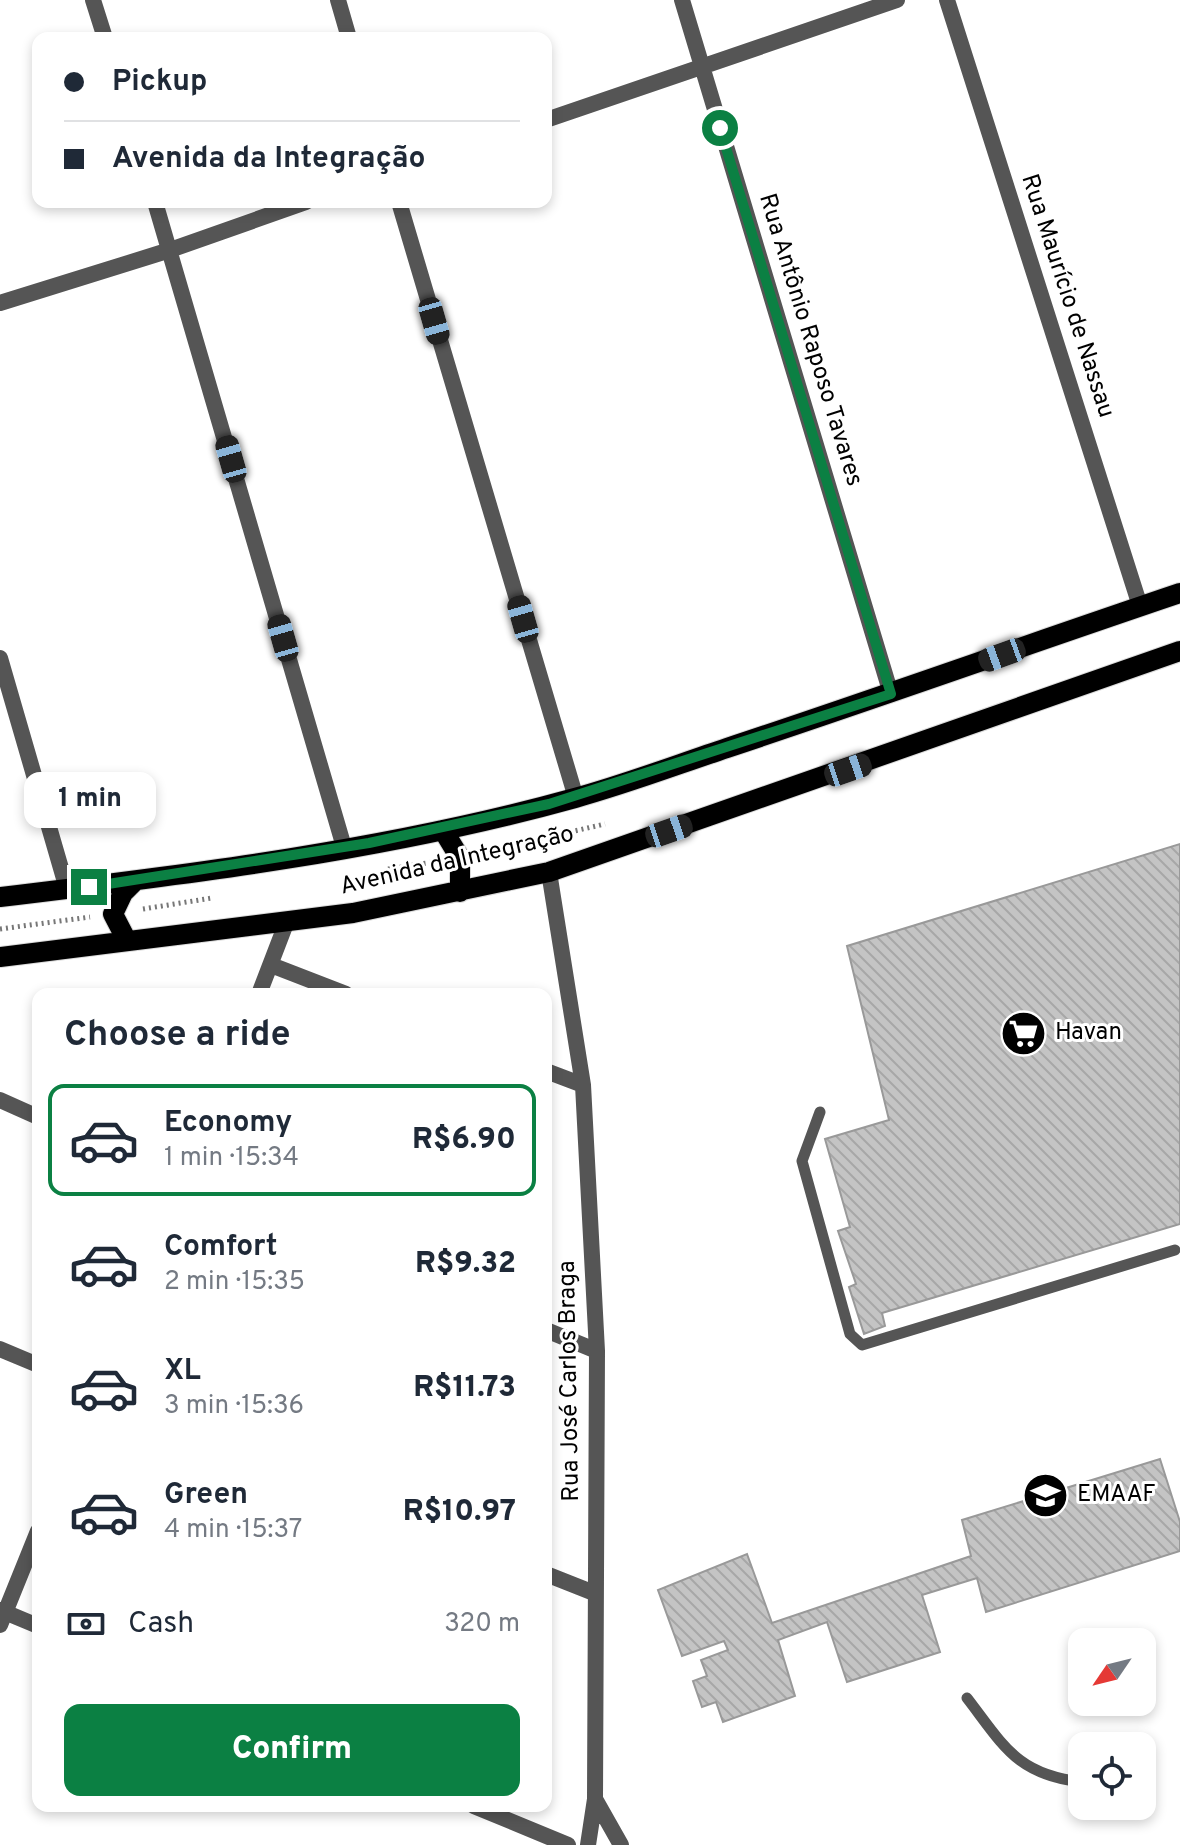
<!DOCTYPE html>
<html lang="en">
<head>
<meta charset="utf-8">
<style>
  :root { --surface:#fff; --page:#f2f2f3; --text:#1f2937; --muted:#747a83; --line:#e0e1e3; --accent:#0b8043 }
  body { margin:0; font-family:Overpass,sans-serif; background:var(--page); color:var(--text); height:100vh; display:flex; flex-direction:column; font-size:30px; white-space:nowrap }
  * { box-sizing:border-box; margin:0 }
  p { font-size:26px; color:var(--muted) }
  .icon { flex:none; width:44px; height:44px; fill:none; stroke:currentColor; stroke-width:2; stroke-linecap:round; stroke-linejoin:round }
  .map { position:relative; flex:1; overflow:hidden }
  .sheet { position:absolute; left:32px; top:988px; width:520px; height:824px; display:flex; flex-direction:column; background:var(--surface); border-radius:16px; box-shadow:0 4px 12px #0003 }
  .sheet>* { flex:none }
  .hud { position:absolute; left:32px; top:32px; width:520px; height:176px; border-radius:16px; box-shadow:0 4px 12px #0003; display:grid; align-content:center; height:176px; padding:0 32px; background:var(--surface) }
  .needle { width:52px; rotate:235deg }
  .buttons { position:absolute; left:1068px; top:1628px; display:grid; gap:16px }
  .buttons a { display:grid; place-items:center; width:88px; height:88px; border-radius:16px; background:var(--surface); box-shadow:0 4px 12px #0003; font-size:40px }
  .end { position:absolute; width:36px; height:36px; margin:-18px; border:10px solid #0b8043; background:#fff; box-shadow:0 0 0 4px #fff }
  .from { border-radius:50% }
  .bubble { position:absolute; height:56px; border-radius:16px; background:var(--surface); box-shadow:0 4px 12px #0003; font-size:26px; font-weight:800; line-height:56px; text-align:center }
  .car { position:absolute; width:24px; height:48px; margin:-24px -12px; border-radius:10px; box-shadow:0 0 6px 2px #0007; background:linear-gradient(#222 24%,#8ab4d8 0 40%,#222 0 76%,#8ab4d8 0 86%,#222 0) }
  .hud b { display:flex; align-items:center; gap:28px; height:76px; font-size:30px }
  .hud b+b { border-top:2px solid var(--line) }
  .hud i { width:20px; height:20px; background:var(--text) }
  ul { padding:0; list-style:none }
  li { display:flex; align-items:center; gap:24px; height:112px; margin:0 16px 12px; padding:0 16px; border:4px solid transparent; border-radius:16px }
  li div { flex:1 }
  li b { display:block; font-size:30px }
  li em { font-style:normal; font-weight:800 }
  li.current { border-color:var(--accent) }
  li>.icon { width:72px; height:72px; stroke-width:1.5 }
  h2 { padding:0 32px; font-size:36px; line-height:96px }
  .pay { display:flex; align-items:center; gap:20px; height:88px; padding:0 32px; font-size:30px }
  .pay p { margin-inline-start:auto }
  .button { display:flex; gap:16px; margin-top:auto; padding:16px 32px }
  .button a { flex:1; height:92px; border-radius:16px; background:var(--accent); color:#fff; font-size:32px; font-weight:800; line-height:92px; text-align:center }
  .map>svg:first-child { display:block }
</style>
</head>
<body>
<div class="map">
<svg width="1180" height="1845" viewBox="0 0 1180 1845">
  <defs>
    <pattern id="building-back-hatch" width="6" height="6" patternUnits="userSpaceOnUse" patternTransform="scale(2)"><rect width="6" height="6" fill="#c4c4c4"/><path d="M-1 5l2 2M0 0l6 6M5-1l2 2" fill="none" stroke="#a7a7a7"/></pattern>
  </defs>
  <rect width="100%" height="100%" fill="#fff"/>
  <path fill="url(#building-back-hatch)" stroke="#999" stroke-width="2" d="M1180,844v380l-298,89 3,13 -21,8 -15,-47 7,-3 -18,-53 12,-4 -25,-88 64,-19 -42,-174z
    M1160,1459l20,63v29l-194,61 -9,-34 -55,17 18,57 -93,30 -20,-60 -49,18 17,56 -72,26 -7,-20 -14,5 -9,-26 14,-5 -6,-16 27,-10 -4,-9 -42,15 -24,-66 89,-36 25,69 199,-67 -9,-36z"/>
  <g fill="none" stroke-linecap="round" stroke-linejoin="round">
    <defs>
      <path id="primary" d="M443,830l17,28v34
        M0,897c192,-23 388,-47 575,-99 51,-14 101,-33 152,-50 151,-50 302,-104 453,-155
        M127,941l-14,-27 10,-21 11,-11
        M0,957l353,-44 196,-41 631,-221"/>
    </defs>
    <use href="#primary" stroke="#dbdbdb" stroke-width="22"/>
    <path stroke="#777" stroke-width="5" stroke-dasharray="2 4" stroke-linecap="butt" d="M482,852l123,-28
      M388,869l45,-7
      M143,909l69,-11
      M0,929l90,-12"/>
    <path stroke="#555" stroke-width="11" d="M820,1112l-18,49 48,173 12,11 313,-95
      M967,1698c37,48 50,77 115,84"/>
    <path stroke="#555" stroke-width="16" d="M93,0l12,38
      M338,0l11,38
      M682,0l209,694
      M947,0l193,606
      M546,120l351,-120
      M155,202l189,645
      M399,202l177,596
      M0,303l170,-53 136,-48
      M0,658l67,231
      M549,872l34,213 14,266 -2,448 -7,46
      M271,965l75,29
      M259,994l28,-73
      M546,1071l37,14
      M0,1100l38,17
      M546,1330l51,21
      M0,1349l38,16
      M546,1574l48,19
      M0,1610l38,16
      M0,1625l38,-94
      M595,1799l26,46
      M474,1806l94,39"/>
    <use href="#primary" stroke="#000" stroke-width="20"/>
  </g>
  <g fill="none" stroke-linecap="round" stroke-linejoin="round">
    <path stroke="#0b8043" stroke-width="10" d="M89,887l280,-44 180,-39 342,-110 -171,-566"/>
  </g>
  <defs>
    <symbol id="supermarket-disc" viewBox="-11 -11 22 22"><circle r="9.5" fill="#000" stroke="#fff"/><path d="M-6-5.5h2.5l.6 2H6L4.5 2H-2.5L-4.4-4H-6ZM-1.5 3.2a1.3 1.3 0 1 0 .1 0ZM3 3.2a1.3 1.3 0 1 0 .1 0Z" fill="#fff"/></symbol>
    <symbol id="school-disc" viewBox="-11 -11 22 22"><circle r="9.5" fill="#000" stroke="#fff"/><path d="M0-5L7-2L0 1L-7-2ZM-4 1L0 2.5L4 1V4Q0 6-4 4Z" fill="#fff"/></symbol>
  </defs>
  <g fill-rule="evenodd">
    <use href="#supermarket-disc" x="998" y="1008" width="51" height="51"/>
    <use href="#school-disc" x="1020" y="1470" width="51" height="51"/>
  </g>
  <g text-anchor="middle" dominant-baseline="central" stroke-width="6" stroke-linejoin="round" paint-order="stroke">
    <g font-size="24" fill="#000" stroke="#fff">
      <text transform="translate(1067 296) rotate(72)">Rua Maurício de Nassau</text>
      <text transform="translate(810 340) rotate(73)">Rua Antônio Raposo Tavares</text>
      <text transform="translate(457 861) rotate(-13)">Avenida da Integração</text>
      <text transform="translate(570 1381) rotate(-91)">Rua José Carlos Braga</text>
    </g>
    <g font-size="24" fill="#000" stroke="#fff" text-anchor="start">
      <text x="1055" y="1033">Havan</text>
      <text x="1077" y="1495">EMAAF</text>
    </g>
  </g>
</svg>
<div class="buttons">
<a><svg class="needle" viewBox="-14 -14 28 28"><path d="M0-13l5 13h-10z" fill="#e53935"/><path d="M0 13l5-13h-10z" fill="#747a83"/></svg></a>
<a><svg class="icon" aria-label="locate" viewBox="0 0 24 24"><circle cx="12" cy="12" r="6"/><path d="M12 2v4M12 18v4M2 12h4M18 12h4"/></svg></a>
</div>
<i class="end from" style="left:720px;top:128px"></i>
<i class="end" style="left:89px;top:887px"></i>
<div class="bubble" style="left:24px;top:772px;width:132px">1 min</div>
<i class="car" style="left:434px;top:321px;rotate:164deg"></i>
<i class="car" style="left:231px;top:459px;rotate:344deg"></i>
<i class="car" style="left:523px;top:619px;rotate:344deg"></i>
<i class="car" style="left:283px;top:638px;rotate:344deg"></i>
<i class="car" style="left:1002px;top:655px;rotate:250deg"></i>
<i class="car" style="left:848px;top:770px;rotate:71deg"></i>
<i class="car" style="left:669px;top:831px;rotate:71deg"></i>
<div class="hud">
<b><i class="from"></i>Pickup</b>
<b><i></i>Avenida da Integração</b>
</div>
<section class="sheet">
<h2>Choose a ride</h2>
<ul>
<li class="current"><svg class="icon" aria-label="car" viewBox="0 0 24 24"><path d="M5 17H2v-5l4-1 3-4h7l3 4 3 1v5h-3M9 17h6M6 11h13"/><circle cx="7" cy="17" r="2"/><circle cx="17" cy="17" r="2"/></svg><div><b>Economy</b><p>1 min · 15:34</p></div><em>R$6.90</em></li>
<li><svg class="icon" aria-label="car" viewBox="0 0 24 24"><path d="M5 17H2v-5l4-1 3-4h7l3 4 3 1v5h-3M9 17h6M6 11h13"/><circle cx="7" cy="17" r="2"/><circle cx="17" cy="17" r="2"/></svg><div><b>Comfort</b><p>2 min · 15:35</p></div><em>R$9.32</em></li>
<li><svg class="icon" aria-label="car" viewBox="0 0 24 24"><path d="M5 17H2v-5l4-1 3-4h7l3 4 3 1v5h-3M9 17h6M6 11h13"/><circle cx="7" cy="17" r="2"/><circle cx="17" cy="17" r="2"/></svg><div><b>XL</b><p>3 min · 15:36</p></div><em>R$11.73</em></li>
<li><svg class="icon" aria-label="car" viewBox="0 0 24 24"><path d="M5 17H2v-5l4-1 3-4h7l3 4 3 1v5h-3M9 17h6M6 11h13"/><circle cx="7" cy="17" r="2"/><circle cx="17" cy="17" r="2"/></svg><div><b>Green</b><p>4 min · 15:37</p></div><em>R$10.97</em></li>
</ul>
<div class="pay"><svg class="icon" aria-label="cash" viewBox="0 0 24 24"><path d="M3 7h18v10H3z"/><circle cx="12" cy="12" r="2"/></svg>Cash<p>320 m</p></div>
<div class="button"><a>Confirm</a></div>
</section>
</div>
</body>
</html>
